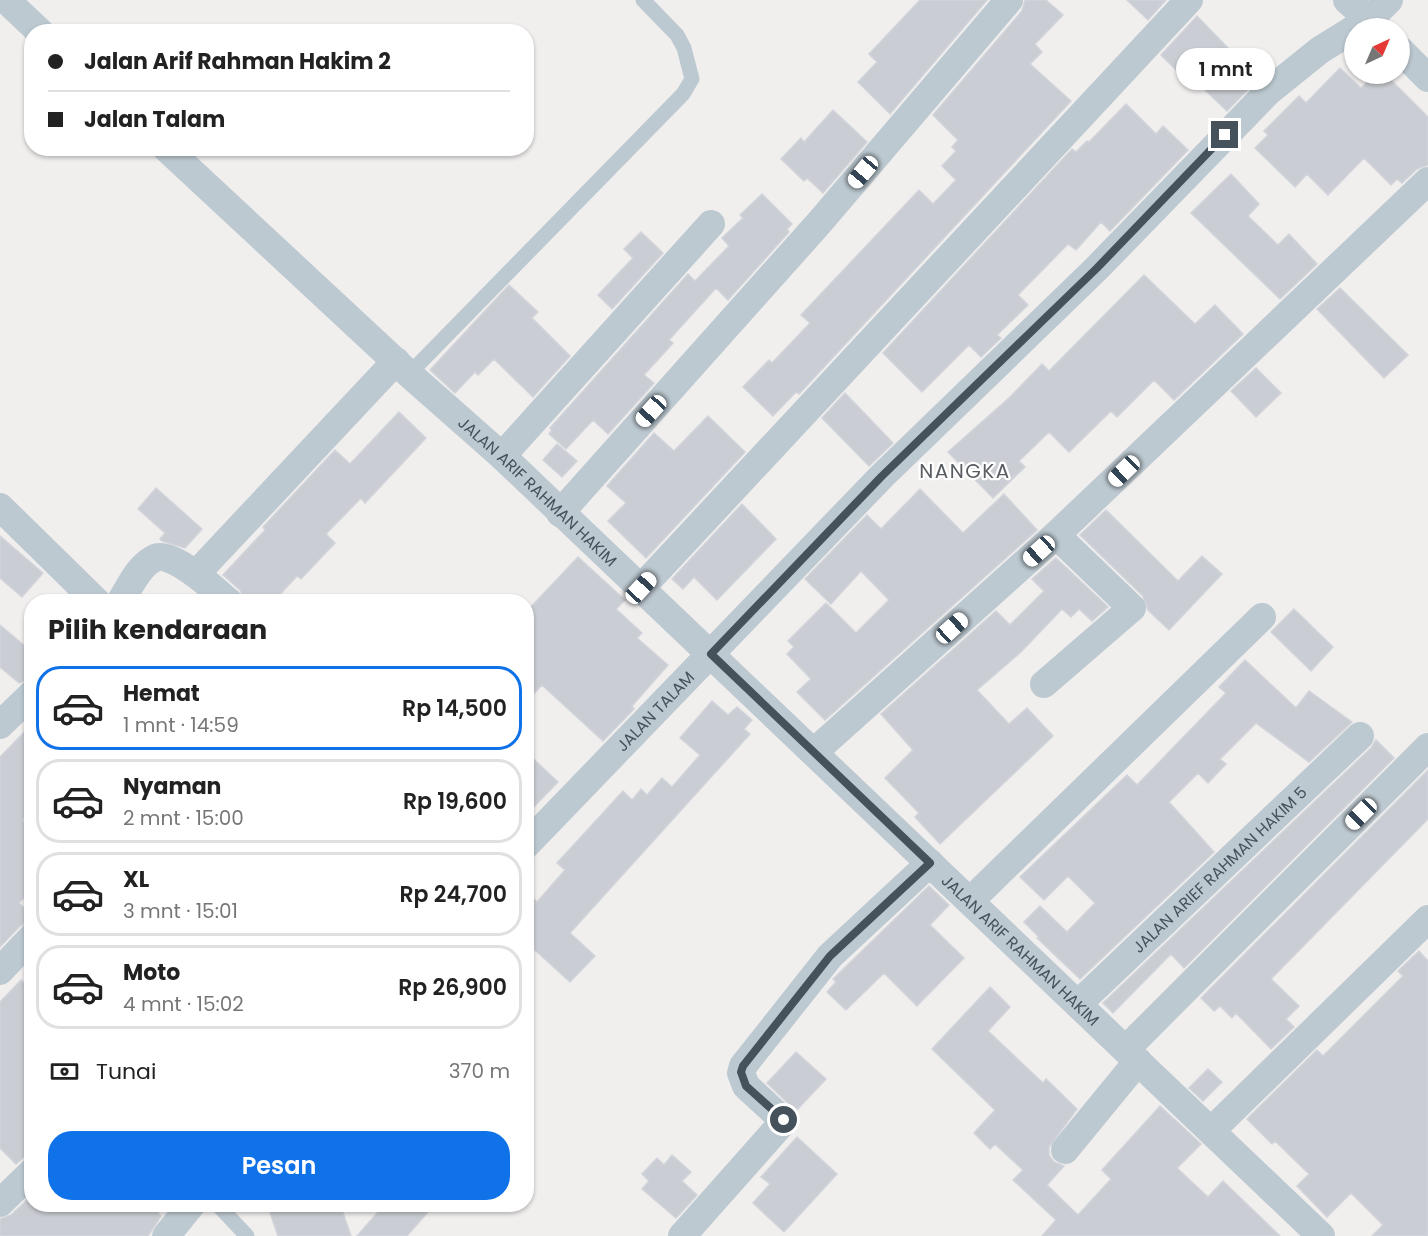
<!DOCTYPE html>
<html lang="id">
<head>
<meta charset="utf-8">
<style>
  :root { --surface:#fff; --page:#f6f6f6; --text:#222; --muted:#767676; --line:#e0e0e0; --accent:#1072e8 }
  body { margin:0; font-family:Poppins,sans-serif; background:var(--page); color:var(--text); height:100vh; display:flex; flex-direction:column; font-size:22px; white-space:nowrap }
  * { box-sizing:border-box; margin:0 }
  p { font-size:20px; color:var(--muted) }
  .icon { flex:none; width:33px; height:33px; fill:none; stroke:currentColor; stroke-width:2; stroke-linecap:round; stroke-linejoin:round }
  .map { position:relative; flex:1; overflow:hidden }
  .details { position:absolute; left:24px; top:594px; width:510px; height:618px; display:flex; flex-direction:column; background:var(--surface); border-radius:24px; box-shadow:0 2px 4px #0004 }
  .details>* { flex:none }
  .guide { position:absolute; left:24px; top:24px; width:510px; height:132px; border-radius:24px; box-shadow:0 2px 4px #0004; display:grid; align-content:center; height:132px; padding:0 24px; background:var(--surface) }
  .needle { width:39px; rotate:44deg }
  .tools { position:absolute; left:1344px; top:18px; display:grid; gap:12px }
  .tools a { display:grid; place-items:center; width:66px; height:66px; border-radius:50%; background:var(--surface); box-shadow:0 2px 4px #0004; font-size:30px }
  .end { position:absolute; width:27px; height:27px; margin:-14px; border:8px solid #45525c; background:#fff; box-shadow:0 0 0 3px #fff }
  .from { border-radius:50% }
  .bubble { position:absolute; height:42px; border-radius:21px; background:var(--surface); box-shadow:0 2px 4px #0004; font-size:20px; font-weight:600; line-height:42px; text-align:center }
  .car { position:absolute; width:18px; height:36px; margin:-18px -9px; border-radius:8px; box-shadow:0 0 4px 2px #0007; background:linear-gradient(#fff 24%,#345 0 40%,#fff 0 76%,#345 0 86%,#fff 0) }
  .guide b { display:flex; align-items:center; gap:21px; height:57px; font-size:22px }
  .guide b+b { border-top:2px solid var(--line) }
  .guide i { width:15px; height:15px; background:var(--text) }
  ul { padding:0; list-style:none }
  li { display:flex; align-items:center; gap:18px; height:84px; margin:0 12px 9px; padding:0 12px; border:3px solid var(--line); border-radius:24px }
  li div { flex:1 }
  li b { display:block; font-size:22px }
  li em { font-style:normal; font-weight:600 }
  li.on { border-color:var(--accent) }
  li>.icon { width:54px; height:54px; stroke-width:1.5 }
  h2 { padding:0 24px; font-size:27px; line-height:72px }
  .pay { display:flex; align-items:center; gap:15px; height:66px; padding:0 24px; font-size:22px }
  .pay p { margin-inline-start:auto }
  .cta { display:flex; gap:12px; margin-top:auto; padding:12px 24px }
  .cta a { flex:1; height:69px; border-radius:24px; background:var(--accent); color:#fff; font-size:24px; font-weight:600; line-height:69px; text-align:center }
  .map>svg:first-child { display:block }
</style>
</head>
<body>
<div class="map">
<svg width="1428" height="1236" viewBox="0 0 1428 1236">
  <rect width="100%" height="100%" fill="#f1eeee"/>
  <path fill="#cacdd3" stroke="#d1d4da" stroke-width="1.5" d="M920,0h67l-97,114 -32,-32 19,-20 -8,-8z
    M1025,0h21l17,15 -28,29 7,8 -12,12 41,37 -272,293 -3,-2 -23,24 -30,-29 26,-27 3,3 38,-40 -9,-8 118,-125 14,14 23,-24 -14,-14 14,-15 -4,-4 6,-7 -25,-25 89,-104z
    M1127,0h39l-18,20z
    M1197,16l61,63 -31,32 -43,-41 -4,4 -19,-19z
    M1340,68l21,20 14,-14h10l43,43v48l-11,4 -15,14 -5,-4 -6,6 -27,-27 -36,37 -21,-21 -12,13 -40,-39 13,-13 -4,-4 35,-35 7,7z
    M1126,104l30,30 7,-8 25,24 -78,81 -9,-9 -25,28 -8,-6 -50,51 10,10 -31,30 4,3 -20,19 -12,-12 -47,47 -39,-39 189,-204 4,3 11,-11 2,1z
    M833,110l34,32 -44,51 -16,-15 -3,3 -23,-22 20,-21 3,4z
    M1231,174l28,30 -11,12 30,29 11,-11 28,30 -37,35 -89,-86z
    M762,194l30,30 -5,5 2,3 -61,68 -12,-12 -47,52 4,3 -29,32 10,8 -46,51 -15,-14 -27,29 -17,-15 3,-4 -2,-2 138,-154 7,7 34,-35 -7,-8 21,-20 -3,-3z
    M641,232l22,21 -51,56 -14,-14 35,-37 -9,-9z
    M1144,275l51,49 20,-19 28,29 -69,66 -20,-20 -37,37 -6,-6 -42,41 -20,-20 -30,29 6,6 -32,31 -45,-46 62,-55 32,-33 7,7z
    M509,285l29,27 -6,6 38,38 -37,41 -39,-38 -16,16 -3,-3 -20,21 -25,-23z
    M1340,288l68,67 -24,23 -67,-69z
    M1256,368l25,25 -25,24 -25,-26z
    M845,393l48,50 -24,23 -47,-48z
    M399,412l27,26 -61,65 -4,-5 -35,36 9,9 -34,36 -4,-3 -24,26h-28l-5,-12 -17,-15 42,-45 -2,-3 72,-77 15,14z
    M708,416l37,36 -99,106 -38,-37 18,-18 -19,-17 47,-53 20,18z
    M557,444l20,17 -15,16 -19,-17z
    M156,488l46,41 -17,19 -23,-7 -2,-2 5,-6 -27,-24z
    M920,489l43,44 41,-39 33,36 -212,190 -28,-28 14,-13 -24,-25 7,-7 -6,-6 38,-38 30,30 33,-33 -28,-29 -30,33 -26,-25 62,-64 14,14z
    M742,504l34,35 -59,61 -23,-23 -11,12 -11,-10z
    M1106,510l72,71 24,-25 20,18 -53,56 -21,-20 -5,-14 -63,-61z
    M0,536l43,37 -21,24 -22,-19z
    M578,557l47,43 -9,9 26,24 -5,5 31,27 -36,41 2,3 -31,32 -61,-56 -16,17v-90z
    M1056,558l52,49 -16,14 -13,-12 -8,8 -9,-8 -41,43 -44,38 32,34 18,-16 26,28 -113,108 -25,-27 4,-4 -34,-35 28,-28 -32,-36 115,-103 14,14 34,-34 -12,-12z
    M1294,609l39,38 -22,24 -40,-39z
    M0,625l32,27v26l-13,5 -19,-16z
    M1245,660l51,48 13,-17 43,31 -43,40 -53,-39 -36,36 6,5 -18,19 -10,-10 -29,29 45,50 -134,127 -43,-41 2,-1 -15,-15 16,-16 27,26 28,-29 -27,-27 -24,24 -24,-23 107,-102 10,10 89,-92 -7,-6z
    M712,701l16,14 9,-8 15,13 -8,9 6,5 -180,199 25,23 -25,26 -44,-40v-50l11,10 28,-32 -8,-7 66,-72 9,9 9,-11 6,6 15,-17 10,9 28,-32 -20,-17z
    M32,724v86l-10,10 10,9v61l-13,13 13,12v4l-12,7 -20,21v-190z
    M1376,740l18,18 -210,210 -13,-14 -58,59 -10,-10 268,-255z
    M526,752l32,30 -32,33z
    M1428,770v49l-157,160 28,27 -13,13 8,8 -23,22 -35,-36 -4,5 -12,-12 -6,5 -13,-13z
    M929,886l20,19 -19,20 34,33 -47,48 -33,-33 -38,37 -19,-18 9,-10 -3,-3z
    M1419,951l9,10v275h-56l11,-11 -32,-32 -24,24 -30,-31 12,-12 -34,-33 -3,3 -25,-25 70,-69 6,6 80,-80 -5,-5z
    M21,980l11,10v160l-16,14 -16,-16v-146z
    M990,987l20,20 -22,24 55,52 3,-4 31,30 -28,38v8l5,7 10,4 -17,19 31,30 33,-36 -9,-9 58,-64 41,38 -24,24 31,29 15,-16 57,55h-238l14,-16 -43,-40 10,-10 -28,-26 -5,5 -16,-16 21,-23 -63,-61z
    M796,1052l30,27 -30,32 -29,-28z
    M1208,1069l14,13 -19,19 -14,-13z
    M797,1137l40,37 -53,58 -31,-29 17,-19 -9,-7z
    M672,1155l19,17 -9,9 15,14 -21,23 -34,-29 7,-8 -7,-7 15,-16 7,7z
    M27,1200l4,4h119l11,12 -13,20h-148v-17l11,-4z
    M267,1204h73l11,32h-73z
    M385,1204h50l-28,32h-50z"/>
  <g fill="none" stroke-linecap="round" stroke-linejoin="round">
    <path stroke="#bdc9d1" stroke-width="15" d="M409,374l274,-280 9,-15 -8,-31 -7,-13 -34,-35
      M217,1204l30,32"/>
    <g stroke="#bdc9d1" stroke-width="28">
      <path d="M6,0l34,32"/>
      <path d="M1347,0l31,28"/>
      <path d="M1356,28l13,-8 20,-20"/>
      <path d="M1400,50l28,28"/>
      <path id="s1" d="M166,148l243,226 93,82 819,780"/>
      <path d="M502,456l209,-232"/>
      <path d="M0,507l97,95"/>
      <path d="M560,513l259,-290 190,-223"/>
      <path d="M196,574l200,-213"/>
      <path d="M641,588l548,-588"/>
      <path d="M120,602c9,-14 19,-37 35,-44 17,-8 60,32 74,44"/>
      <path d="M1044,684l88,-76 -76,-73"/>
      <path d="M0,725l32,-31"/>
      <path d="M814,752l242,-217 372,-354"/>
      <path id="s2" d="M526,845l356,-369 215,-208 172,-177 51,-41 34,-21"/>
      <path d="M970,901l292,-284"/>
      <path d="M0,971l32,-34"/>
      <path id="s3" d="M1079,1003l281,-267"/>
      <path d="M1126,1049l302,-302"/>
      <path d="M1211,1131l217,-212"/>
      <path d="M1065,1150l73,-89"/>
      <path d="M0,1203l32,-31"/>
      <path d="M166,1236l26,-32"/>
      <path d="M682,1236l102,-115 -38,-35 -5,-13 2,-7 87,-110 100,-93"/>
    </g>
  </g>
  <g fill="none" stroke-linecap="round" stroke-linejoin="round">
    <path stroke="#45525c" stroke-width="8" d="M784,1120l-38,-34 -5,-14 2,-6 87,-110 100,-93 -219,-209 171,-178 215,-208 128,-133"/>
  </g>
  <g text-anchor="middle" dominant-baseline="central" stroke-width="4.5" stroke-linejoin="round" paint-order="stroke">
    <g font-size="16" fill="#45525c" stroke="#fff">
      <text stroke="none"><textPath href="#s1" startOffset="506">JALAN ARIF RAHMAN HAKIM</textPath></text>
      <text stroke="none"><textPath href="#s2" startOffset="186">JALAN TALAM</textPath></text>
      <text stroke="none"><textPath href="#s3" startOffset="194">JALAN ARIEF RAHMAN HAKIM 5</textPath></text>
      <text stroke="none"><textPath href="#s1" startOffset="1172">JALAN ARIF RAHMAN HAKIM</textPath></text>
    </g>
    <g font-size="20" letter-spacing="1.5" fill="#5a5e63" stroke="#fff">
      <text x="965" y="471">NANGKA</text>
    </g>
  </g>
</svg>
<div class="tools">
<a><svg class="needle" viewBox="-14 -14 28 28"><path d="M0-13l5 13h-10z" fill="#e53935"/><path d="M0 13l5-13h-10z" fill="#767676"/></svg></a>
</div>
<i class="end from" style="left:784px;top:1120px"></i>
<i class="end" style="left:1225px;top:135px"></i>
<div class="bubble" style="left:1176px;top:48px;width:99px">1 mnt</div>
<i class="car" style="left:863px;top:172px;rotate:220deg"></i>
<i class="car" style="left:651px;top:411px;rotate:222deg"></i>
<i class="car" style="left:1124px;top:471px;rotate:226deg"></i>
<i class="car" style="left:1039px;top:551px;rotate:228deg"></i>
<i class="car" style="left:641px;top:588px;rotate:43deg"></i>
<i class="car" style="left:952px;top:628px;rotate:48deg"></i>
<i class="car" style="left:1361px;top:814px;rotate:225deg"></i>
<div class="guide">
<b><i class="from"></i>Jalan Arif Rahman Hakim 2</b>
<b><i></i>Jalan Talam</b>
</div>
<section class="details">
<h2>Pilih kendaraan</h2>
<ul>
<li class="on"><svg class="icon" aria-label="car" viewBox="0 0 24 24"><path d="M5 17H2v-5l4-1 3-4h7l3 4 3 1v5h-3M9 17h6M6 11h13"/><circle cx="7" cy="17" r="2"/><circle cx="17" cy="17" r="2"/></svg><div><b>Hemat</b><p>1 mnt · 14:59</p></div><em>Rp 14,500</em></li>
<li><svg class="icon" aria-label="car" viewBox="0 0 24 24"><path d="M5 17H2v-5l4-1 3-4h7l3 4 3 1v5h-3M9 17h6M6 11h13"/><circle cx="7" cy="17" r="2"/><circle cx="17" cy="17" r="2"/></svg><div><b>Nyaman</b><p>2 mnt · 15:00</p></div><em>Rp 19,600</em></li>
<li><svg class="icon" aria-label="car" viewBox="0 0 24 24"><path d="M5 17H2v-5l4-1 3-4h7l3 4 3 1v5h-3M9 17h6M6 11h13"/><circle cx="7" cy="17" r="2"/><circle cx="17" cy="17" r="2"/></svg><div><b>XL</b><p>3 mnt · 15:01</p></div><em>Rp 24,700</em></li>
<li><svg class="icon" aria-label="car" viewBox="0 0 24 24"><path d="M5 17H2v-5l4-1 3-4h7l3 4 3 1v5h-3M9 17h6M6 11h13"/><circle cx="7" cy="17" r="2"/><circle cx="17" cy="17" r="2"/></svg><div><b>Moto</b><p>4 mnt · 15:02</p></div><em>Rp 26,900</em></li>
</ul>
<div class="pay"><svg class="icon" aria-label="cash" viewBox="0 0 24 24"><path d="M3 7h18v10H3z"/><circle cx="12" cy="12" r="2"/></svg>Tunai<p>370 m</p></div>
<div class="cta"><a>Pesan</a></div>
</section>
</div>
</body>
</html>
